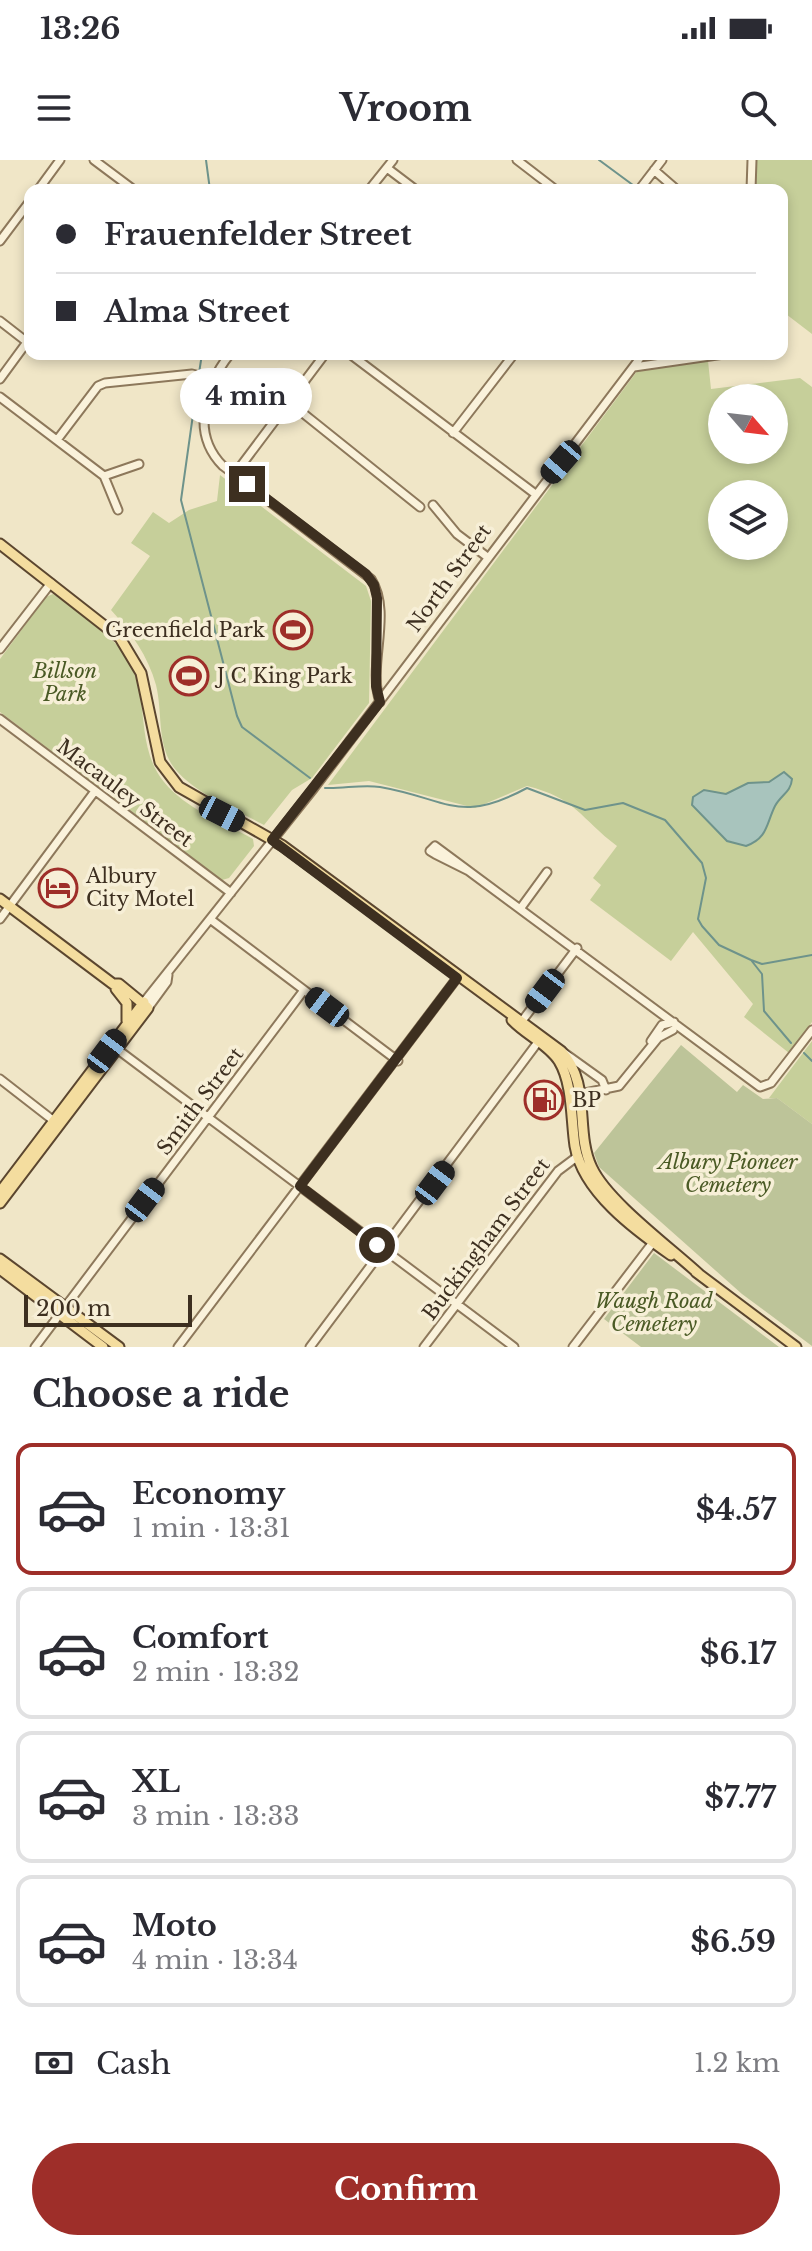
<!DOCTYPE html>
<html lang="en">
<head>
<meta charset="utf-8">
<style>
  :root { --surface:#fff; --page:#f2f2f3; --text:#2b2b33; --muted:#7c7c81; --line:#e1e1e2; --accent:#9e2e29 }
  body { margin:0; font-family:"Libre Baskerville",serif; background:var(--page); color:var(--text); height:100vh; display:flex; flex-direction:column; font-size:30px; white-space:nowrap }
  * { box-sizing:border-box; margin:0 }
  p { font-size:26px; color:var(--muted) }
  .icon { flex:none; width:44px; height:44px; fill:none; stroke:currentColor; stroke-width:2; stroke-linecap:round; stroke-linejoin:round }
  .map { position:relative; height:1187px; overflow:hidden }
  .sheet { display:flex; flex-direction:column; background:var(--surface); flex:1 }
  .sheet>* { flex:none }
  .guide { position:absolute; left:24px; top:24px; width:764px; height:176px; border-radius:16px; box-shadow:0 4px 12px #0003; display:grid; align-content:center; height:176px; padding:0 32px; background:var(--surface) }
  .needle { width:52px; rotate:118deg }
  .tools { position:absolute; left:708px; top:224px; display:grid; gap:16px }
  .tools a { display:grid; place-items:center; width:80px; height:80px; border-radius:50%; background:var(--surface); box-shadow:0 4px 12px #0003; font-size:40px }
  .scale { position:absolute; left:24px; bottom:20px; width:168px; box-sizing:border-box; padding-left:8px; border:4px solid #3d2f20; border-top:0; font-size:22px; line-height:28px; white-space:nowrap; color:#3d2f20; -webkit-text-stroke:6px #f7efd7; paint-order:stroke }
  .end { position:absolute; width:36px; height:36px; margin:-18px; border:10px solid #3d2f20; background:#fff; box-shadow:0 0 0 4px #fff }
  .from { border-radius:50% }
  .bubble { position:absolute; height:56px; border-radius:28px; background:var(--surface); box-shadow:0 4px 12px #0003; font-size:26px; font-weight:700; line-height:56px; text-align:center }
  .car { position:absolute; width:24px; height:48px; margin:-24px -12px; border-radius:10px; box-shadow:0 0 6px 2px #0007; background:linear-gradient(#222 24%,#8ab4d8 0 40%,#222 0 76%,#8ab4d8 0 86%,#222 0) }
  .guide b { display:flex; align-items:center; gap:28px; height:76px; font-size:30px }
  .guide b+b { border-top:2px solid var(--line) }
  .guide i { width:20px; height:20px; background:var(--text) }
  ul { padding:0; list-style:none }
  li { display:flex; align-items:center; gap:24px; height:132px; margin:0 16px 12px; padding:0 16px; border:4px solid var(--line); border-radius:16px }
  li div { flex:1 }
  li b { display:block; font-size:30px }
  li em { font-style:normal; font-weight:700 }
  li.selected { border-color:var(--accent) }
  li>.icon { width:72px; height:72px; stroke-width:1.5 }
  h2 { padding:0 32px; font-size:36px; line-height:96px }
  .pay { display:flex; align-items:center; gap:20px; height:88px; padding:0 32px; font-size:30px }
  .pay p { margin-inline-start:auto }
  .button { display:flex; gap:16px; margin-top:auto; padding:16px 32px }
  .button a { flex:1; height:92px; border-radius:48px; background:var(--accent); color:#fff; font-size:32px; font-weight:700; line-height:92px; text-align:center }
  .status { display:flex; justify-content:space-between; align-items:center; height:56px; padding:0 40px; background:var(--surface); direction:ltr }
  .status svg { height:22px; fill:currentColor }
  header { display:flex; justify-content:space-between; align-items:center; height:104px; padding:0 32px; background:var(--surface); font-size:36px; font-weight:700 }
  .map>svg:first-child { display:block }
</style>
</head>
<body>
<div class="status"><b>13:26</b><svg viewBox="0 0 49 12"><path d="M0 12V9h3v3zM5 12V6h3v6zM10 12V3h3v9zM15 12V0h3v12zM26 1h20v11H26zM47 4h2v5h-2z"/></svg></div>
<header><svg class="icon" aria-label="menu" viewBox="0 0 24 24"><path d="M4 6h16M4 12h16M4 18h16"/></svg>Vroom<svg class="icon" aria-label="search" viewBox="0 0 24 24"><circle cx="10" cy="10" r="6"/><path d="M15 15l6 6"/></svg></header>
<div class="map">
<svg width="812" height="1187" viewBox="0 0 812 1187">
  <rect width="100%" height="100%" fill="#f0e6c7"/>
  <path fill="#c6cf9a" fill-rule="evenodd" d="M755,0h57v174l-30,-23v-121h-27z
    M708,201l3,28 89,-11 12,9v635l-23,31 -45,-36 9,-13 -60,-72 -22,29 -81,-61 11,-15 -8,-7 24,-32c-37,-28 -41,-48 -90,-60l-52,22 -106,-27 -41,4 310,-415zM722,238h52v52h-52zM722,334h52v52h-52z
    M220,315l146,111 5,15 -2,102 -57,75 -20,12 -28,35c-29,-16 -67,-30 -89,-56 -19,-24 -12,-56 -19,-84 -8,-29 -25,-53 -45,-75l39,-54 -19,-13 22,-31 16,11 20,-13 28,-9z
    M53,434c36,21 81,55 87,100 5,31 3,62 24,88 22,27 59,40 89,57l1,7 -25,32 -7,2 -222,-168v-53l46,-62z
    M812,881v83l-35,-26h-8z"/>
  <path fill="#bdc499" d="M681,885l56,47 6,-7 20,14 14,-1 35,26v222l-70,-52 -143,-127 -5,-14z
    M654,1093l125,94h-138l-37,-28z"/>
  <path fill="#a8c4bd" stroke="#6e938b" stroke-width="2" d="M784,612l8,7c-1,13 -11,16 -17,27 -9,18 -7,32 -29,40l-19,-5 -35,-36 1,-8 11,-7 22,4 22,-11 21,-1z"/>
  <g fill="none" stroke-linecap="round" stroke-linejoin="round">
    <path stroke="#6e938b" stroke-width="2" d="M206,0l4,30
      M599,0l38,28
      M199,213l3,-19
      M198,219l-17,121 56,216 5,11 68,51
      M325,628c18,1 37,-4 55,-1 69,12 78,38 147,1l58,22 38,-7 42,17 37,43 4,15 -8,41 4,7 17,19 32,15 11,14 2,37 27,32
      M751,800l11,4 50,-9
      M804,893l8,8"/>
    <defs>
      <path id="minor" d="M94,0l40,30
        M517,0l39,30
        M387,8l29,22
        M654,10l23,20
        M38,30l22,-30
        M369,30l24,-30
        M639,30l23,-30
        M751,30l1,-30
        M0,81l30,-40
        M0,161l27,21
        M230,194c-25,32 -40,79 -7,112l148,113c22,35 -4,86 9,123
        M350,194l184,139
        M634,207l90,-13
        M0,219l30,-41
        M0,237l104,79 35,-12
        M289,242l131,105
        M453,273l61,-79
        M57,280l41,-54 7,-3 87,-9 20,5
        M234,315l91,-121
        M104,316l14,34
        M433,345l24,29 29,22
        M0,489l51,-66
        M0,559l231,174
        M467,710l-32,-16 -5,-3 5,-5 325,241 11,-4 41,-53
        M520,749l27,-37
        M0,759l95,-128
        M210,759l188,142
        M144,842l170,-214 329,-434
        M148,848l19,-26 1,-7
        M522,861l55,-73
        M651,881l11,-16 12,-3
        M117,889l397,298
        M563,892l39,28 4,10
        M0,919l54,42
        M580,934l39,-8 39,-48 15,-8
        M35,1187l269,-357
        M178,1187l279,-369
        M310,1187l228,-305
        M424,1187l134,-176 20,-15
        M573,1187l81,-106"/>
      <path id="major" d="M0,384l120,94 21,35 19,89 19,25 104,59 278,205c31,33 13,80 31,117 16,34 79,80 108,107
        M0,739l113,85h6l28,23
        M116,829l11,14v18
        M512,860c14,15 36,24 47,41 14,23 12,59 16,85 8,46 60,84 96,109
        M0,1032l144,-190
        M0,1043l148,-195
        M0,1099l119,88
        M0,1109l103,78
        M696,1112l100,75"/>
    </defs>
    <use href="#minor" stroke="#8d785b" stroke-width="11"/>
    <use href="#major" stroke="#5b462f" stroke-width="13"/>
    <use href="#minor" stroke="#faf2db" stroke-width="7"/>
    <use href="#major" stroke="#f4dd9f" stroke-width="9"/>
  </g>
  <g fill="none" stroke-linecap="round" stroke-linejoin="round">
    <path stroke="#3d2f20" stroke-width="10" d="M247,324l119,90 8,11 3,13 -1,88 4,16 -108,138 185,138 -157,208 77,59"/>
  </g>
  <defs>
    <symbol id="stadium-ring" viewBox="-11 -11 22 22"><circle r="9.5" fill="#f7efd7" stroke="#9e2e29" stroke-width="1.5"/><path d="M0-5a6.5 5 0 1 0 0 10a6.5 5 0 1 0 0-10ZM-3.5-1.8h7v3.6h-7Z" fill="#9e2e29"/></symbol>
    <symbol id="hotel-ring" viewBox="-11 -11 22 22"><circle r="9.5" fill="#f7efd7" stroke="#9e2e29" stroke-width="1.5"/><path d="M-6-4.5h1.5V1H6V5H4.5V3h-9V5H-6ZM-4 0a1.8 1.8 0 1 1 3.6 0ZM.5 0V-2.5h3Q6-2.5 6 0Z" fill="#9e2e29"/></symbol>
    <symbol id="fuel-ring" viewBox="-11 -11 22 22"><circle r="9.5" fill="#f7efd7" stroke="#9e2e29" stroke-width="1.5"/><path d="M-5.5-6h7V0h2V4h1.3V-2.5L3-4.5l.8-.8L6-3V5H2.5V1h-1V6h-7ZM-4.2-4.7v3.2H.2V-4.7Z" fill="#9e2e29"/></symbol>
  </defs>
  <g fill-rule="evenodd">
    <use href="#stadium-ring" x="271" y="448" width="44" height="44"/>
    <use href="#stadium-ring" x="167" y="494" width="44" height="44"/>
    <use href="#hotel-ring" x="36" y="706" width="44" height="44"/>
    <use href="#fuel-ring" x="522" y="918" width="44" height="44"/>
  </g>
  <g text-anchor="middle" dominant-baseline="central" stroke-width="7" stroke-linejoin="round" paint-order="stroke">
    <g font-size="20" fill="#3d2f20" stroke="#f7efd7">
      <text transform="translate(449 418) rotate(-54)">North Street</text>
      <text transform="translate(125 633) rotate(37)">Macauley Street</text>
      <text transform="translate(200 941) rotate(-53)">Smith Street</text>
      <text transform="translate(486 1079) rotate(-53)">Buckingham Street</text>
    </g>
    <g font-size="20" fill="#3d2f20" stroke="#f7efd7" text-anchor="start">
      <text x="265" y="470" text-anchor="end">Greenfield Park</text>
      <text x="217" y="516">J C King Park</text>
      <text x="86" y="716">Albury<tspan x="86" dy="23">City Motel</tspan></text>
      <text x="572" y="940">BP</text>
    </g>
    <g font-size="20" font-style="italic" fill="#4a5a25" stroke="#f7efd7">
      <text x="65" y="511">Billson<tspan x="65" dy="23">Park</tspan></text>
      <text x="728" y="1002">Albury Pioneer<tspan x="728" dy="23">Cemetery</tspan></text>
      <text x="654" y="1141">Waugh Road<tspan x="654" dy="23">Cemetery</tspan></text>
    </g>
  </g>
</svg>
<div class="tools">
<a><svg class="needle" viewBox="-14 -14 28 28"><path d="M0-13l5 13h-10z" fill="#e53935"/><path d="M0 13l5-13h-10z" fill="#7c7c81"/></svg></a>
<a><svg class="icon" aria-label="layers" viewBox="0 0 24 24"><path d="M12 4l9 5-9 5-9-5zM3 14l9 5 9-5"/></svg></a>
</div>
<div class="scale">200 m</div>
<i class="end from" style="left:377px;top:1085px"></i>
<i class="end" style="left:247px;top:324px"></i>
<div class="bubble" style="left:180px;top:208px;width:132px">4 min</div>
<i class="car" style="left:561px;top:302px;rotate:221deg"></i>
<i class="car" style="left:222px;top:654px;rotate:117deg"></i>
<i class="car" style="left:545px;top:831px;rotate:217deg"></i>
<i class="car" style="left:327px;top:847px;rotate:307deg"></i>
<i class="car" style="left:107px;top:891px;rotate:37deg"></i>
<i class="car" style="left:435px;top:1023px;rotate:37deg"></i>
<i class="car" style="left:145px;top:1040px;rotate:37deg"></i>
<div class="guide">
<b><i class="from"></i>Frauenfelder Street</b>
<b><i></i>Alma Street</b>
</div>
</div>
<section class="sheet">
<h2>Choose a ride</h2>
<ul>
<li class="selected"><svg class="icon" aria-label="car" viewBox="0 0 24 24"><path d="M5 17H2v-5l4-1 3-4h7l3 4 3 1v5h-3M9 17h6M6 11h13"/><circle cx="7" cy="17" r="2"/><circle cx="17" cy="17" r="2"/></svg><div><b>Economy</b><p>1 min · 13:31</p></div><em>$4.57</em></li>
<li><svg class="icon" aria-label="car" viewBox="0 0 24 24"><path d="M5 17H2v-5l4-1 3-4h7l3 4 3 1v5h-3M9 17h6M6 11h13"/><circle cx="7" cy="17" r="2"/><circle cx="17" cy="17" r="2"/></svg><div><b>Comfort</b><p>2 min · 13:32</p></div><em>$6.17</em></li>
<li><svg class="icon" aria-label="car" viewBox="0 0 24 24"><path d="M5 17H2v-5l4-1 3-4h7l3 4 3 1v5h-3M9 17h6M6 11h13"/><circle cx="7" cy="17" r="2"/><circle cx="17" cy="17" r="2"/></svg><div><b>XL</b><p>3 min · 13:33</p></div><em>$7.77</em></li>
<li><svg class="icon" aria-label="car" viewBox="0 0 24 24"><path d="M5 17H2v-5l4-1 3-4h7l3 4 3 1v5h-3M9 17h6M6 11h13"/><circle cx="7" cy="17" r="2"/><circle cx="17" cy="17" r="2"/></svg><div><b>Moto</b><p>4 min · 13:34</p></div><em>$6.59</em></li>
</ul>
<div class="pay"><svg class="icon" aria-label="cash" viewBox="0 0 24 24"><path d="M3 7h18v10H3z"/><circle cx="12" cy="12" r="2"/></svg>Cash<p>1.2 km</p></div>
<div class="button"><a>Confirm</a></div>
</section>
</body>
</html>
